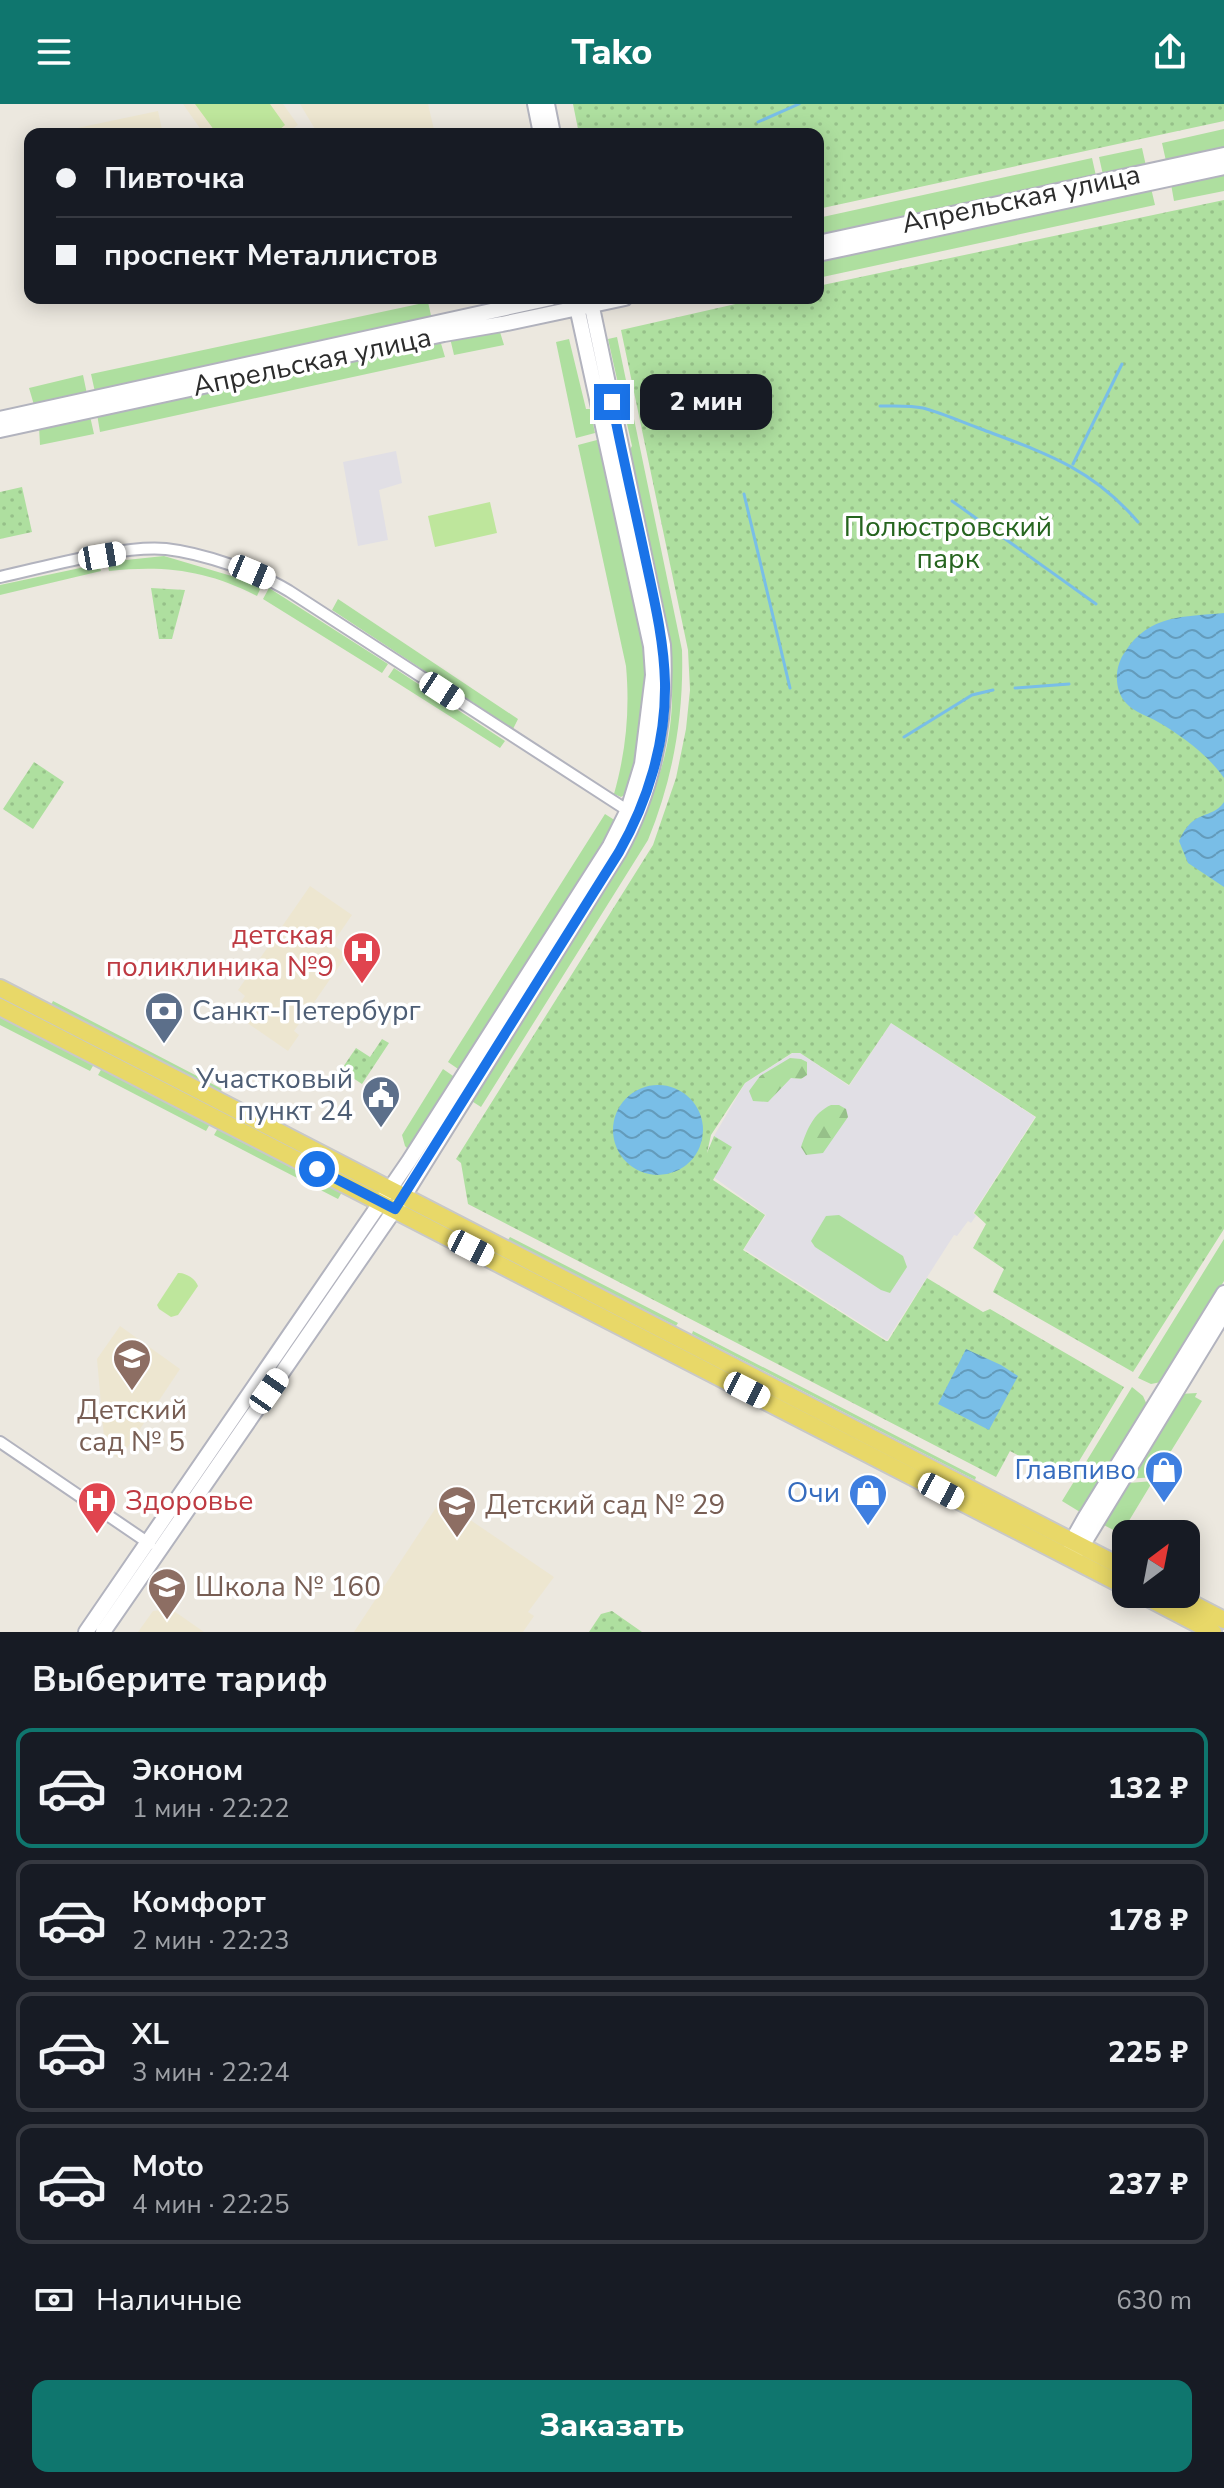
<!DOCTYPE html>
<html lang="ru">
<head>
<meta charset="utf-8">
<style>
  :root { --surface:#171b24; --page:#242831; --text:#f1f3f6; --muted:#9ea1a6; --line:#363941; --accent:#0f766e }
  body { margin:0; font-family:"Nunito Sans",sans-serif; background:var(--page); color:var(--text); height:100vh; display:flex; flex-direction:column; font-size:30px; white-space:nowrap }
  * { box-sizing:border-box; margin:0 }
  p { font-size:26px; color:var(--muted) }
  .icon { flex:none; width:44px; height:44px; fill:none; stroke:currentColor; stroke-width:2; stroke-linecap:round; stroke-linejoin:round }
  .map { position:relative; height:1528px; overflow:hidden }
  .drawer { display:flex; flex-direction:column; background:var(--surface); flex:1 }
  .drawer>* { flex:none }
  .guide { position:absolute; left:24px; top:24px; width:800px; height:176px; border-radius:16px; box-shadow:0 4px 20px #0003; display:grid; align-content:center; height:176px; padding:0 32px; background:var(--surface) }
  .needle { width:52px; rotate:32deg }
  .tools { position:absolute; left:1112px; top:1416px; display:grid; gap:16px }
  .tools a { display:grid; place-items:center; width:88px; height:88px; border-radius:16px; background:var(--surface); box-shadow:0 4px 20px #0003; font-size:40px }
  .end { position:absolute; width:36px; height:36px; margin:-18px; border:10px solid #1a73e8; background:#fff; box-shadow:0 0 0 4px #fff }
  .from { border-radius:50% }
  .bubble { position:absolute; height:56px; border-radius:16px; background:var(--surface); box-shadow:0 4px 20px #0003; font-size:26px; font-weight:800; line-height:56px; text-align:center }
  .car { position:absolute; width:24px; height:48px; margin:-24px -12px; border-radius:10px; box-shadow:0 0 6px 2px #0007; background:linear-gradient(#fff 24%,#345 0 40%,#fff 0 76%,#345 0 86%,#fff 0) }
  .guide b { display:flex; align-items:center; gap:28px; height:76px; font-size:30px }
  .guide b+b { border-top:2px solid var(--line) }
  .guide i { width:20px; height:20px; background:var(--text) }
  ul { padding:0; list-style:none }
  li { display:flex; align-items:center; gap:24px; height:120px; margin:0 16px 12px; padding:0 16px; border:4px solid var(--line); border-radius:16px }
  li div { flex:1 }
  li b { display:block; font-size:30px }
  li em { font-style:normal; font-weight:800 }
  li.selected { border-color:var(--accent) }
  li>.icon { width:72px; height:72px; stroke-width:1.5 }
  h2 { padding:0 32px; font-size:36px; line-height:96px }
  .pay { display:flex; align-items:center; gap:20px; height:88px; padding:0 32px; font-size:30px }
  .pay p { margin-inline-start:auto }
  .cta { display:flex; gap:16px; margin-top:auto; padding:16px 32px }
  .cta a { flex:1; height:92px; border-radius:16px; background:var(--accent); color:#fff; font-size:32px; font-weight:800; line-height:92px; text-align:center }
  header { display:flex; justify-content:space-between; align-items:center; height:104px; padding:0 32px; background:var(--accent); color:#fff; font-size:36px; font-weight:800 }
  .map>svg:first-child { display:block }
</style>
</head>
<body>
<header><svg class="icon" aria-label="menu" viewBox="0 0 24 24"><path d="M4 6h16M4 12h16M4 18h16"/></svg>Tako<svg class="icon" aria-label="share" viewBox="0 0 24 24"><path d="M12 15V3M7 8l5-5 5 5M5 13v7h14v-7"/></svg></header>
<div class="map">
<svg width="1224" height="1528" viewBox="0 0 1224 1528">
  <defs>
    <pattern id="forest-firs" width="22" height="20" patternUnits="userSpaceOnUse" patternTransform="scale(2)"><rect width="22" height="20" fill="#aedf9f"/><path d="M5 1l3.5 6h-7zM16 11l3.5 6h-7z" fill="#96c089"/></pattern>
    <pattern id="park-dots" width="8" height="8" patternUnits="userSpaceOnUse" patternTransform="scale(2)"><rect width="8" height="8" fill="#aedf9f"/><path d="M2 2h.1M6 6h.1" fill="none" stroke="#96c089" stroke-width="1.8" stroke-linecap="round"/></pattern>
    <pattern id="water-waves" width="16" height="10" patternUnits="userSpaceOnUse" patternTransform="scale(2)"><rect width="16" height="10" fill="#79bee7"/><path d="M0 5q4-4 8 0t8 0" fill="none" stroke="#639bbb"/></pattern>
  </defs>
  <rect width="100%" height="100%" fill="#ece8df"/>
  <path fill="#e1dfe5" d="M396,347l6,32 -23,7 9,50 -30,6 -15,-84z
    M891,919l144,94 -62,96 3,3 -5,7 -3,-2 -11,15 -3,-1 -67,105 -143,-91 22,-34 -61,-44 9,-35 31,-53 48,-30h7l49,33z"/>
  <path fill="#ede6d0" d="M183,0h100l15,21 -13,9h-81z
    M300,0h128l7,30h-117z
    M158,7l5,23h-102l2,-3z
    M310,782l42,29 -20,29 15,11 -53,76 5,4 -11,16 -55,-38 12,-17 -7,-6z
    M120,1222l60,43 -60,90 -15,-10 -8,-90z
    M441,1396l113,77 -26,35 6,4 -11,16h-169z
    M171,1505l33,23h-66l15,-21z"/>
  <path fill="#aedf9f" d="M1224,25v20l-58,12 -4,-18z
    M1142,44l4,18 -43,9 -4,-18z
    M1092,54l4,18 -278,60v-18z
    M1224,68v19l-50,10 -3,-17z
    M1151,84l4,17 -337,73v-18z
    M428,198l4,18 -337,72 -4,-18z
    M500,228l4,13 -50,10 -4,-17 16,1z
    M617,233l65,313c2,66 -9,129 -34,190l-167,267 -11,-7c32,-51 65,-103 97,-154 52,-82 108,-159 105,-260 -2,-76 -27,-159 -44,-233l4,-7 -24,-107z
    M569,235l17,70h4l5,24 -19,5 -20,-96z
    M440,236l5,17 -345,75 -3,-18z
    M83,271l4,19 -53,11 -5,-17z
    M90,312l4,18 -54,11 -1,-18z
    M597,336l3,11 6,8 40,187c0,50 -5,99 -19,147l-6,4 -7,-3c12,-43 16,-83 12,-128l-48,-221z
    M164,452l98,29 -5,11c-50,-26 -93,-31 -148,-25l-2,-9z
    M99,460l2,7 -101,24v-10z
    M269,484l119,76 -6,9 -119,-74z
    M338,495l180,120 -5,10 -181,-119z
    M394,564l111,73 -5,7 -112,-71z
    M605,710l11,7 -11,22 -144,228 -13,-9z
    M53,897l169,88 -2,3 -169,-87z
    M0,912l94,48 -4,7 -90,-46z
    M102,964l108,56 -4,7 -108,-56z
    M443,965l13,9 -6,4 -42,67 -3,-3 -3,-11z
    M218,1024l124,64 -4,7 -124,-64z
    M839,1111l64,41 4,11 -17,26 -9,-3 -66,-43 -4,-6 15,-25z
    M510,1133l168,86 -2,3 -168,-86z
    M1224,1135v42l-63,101 -10,2 -13,-6z
    M693,1227l283,146 -1,3 -283,-146z
    M1132,1283l11,9 4,9 -67,107 -18,-11z
    M1197,1289l-2,4 7,4 -47,76 -28,2 53,-85z
    M1153,1377l-32,53 -21,-11 14,-15 15,-25z"/>
  <path fill="url(#forest-firs)" d="M790,954l11,1 6,3v13l-6,4 -10,-1 -23,24 -15,-1 -4,-10 11,-15z
    M831,1001h8l7,4 2,8 -25,36 -17,2 -5,-8c6,-17 12,-34 30,-42z"/>
  <path fill="url(#park-dots)" d="M573,0h651v17l-406,88v-75h-239z
    M1224,96v1029l-91,143 -140,-80 11,-23 -31,-21 13,-24 -12,-11 62,-96 -145,-94 -42,62 -49,-32h-8l-47,30 -34,52 -4,18 7,-17 18,11 -19,33 52,35 -22,35 143,91h2l39,-63 56,34 7,-3 134,78 -57,94 -57,-30 -14,26 -528,-273 -7,-41 -5,-4 197,-314 23,-67 10,-49 4,-39 -2,-40 -67,-320 141,-32h56v-12z
    M22,383l10,45 -32,7v-47z
    M151,484l34,2 -13,49h-13z
    M34,658l30,20 -31,47 -30,-20z
    M382,935l7,4 -27,41 -21,-14 15,-22 14,9z
    M612,1507l30,21h-53l12,-18z"/>
  <path fill="#bee69c" d="M195,0h75l15,21 -11,9h-57z
    M490,398l7,31 -62,14 -7,-31z
    M178,1169c7,-1 18,6 20,13l-20,29 -7,2 -12,-8 -2,-4z"/>
  <path fill="url(#water-waves)" d="M1224,509v165c-15,-22 -43,-43 -66,-56 -10,-6 -24,-10 -32,-19 -12,-13 -12,-36 -1,-51 24,-38 59,-35 99,-39z
    M1224,698v85l-36,-24 -9,-22c15,-34 32,-20 45,-39z
    M613 1026a45 45 0 1 1 90 0a45 45 0 1 1-90 0Z
    M966,1245l35,16 17,11 -29,54 -51,-26z"/>
  <g fill="none" stroke-linecap="round" stroke-linejoin="round">
    <path stroke="#79bee7" stroke-width="3" d="M758,18l41,-18
      M880,302c13,0 30,-1 43,2 19,5 39,14 58,21 64,24 111,39 157,93
      M1073,360l49,-100
      M744,390l46,194
      M952,397l144,103
      M1015,584l54,-4
      M904,633l68,-42 21,-5"/>
    <defs>
      <path id="street" d="M0,473c46,-10 121,-32 166,-28 36,4 92,23 123,42l341,221
        M0,1338l150,102"/>
      <path id="secondary" d="M535,0l6,30
        M547,0l6,30
        M818,139l406,-88
        M818,150l406,-87
        M0,315l551,-121
        M0,326l444,-96 58,-10 123,-26
        M1071,1445l1,-8 13,-23 139,-225
        M1075,1449l7,-7 142,-233
        M86,1528l323,-471 201,-315 18,-36 14,-46 11,-89 -2,-29 -76,-348
        M103,1528l301,-436 215,-344c36,-65 48,-133 44,-207l-73,-347"/>
      <path id="primary" d="M0,884l1126,581
        M0,903l1126,580
        M1140,1490l73,38
        M1174,1490l50,26"/>
    </defs>
    <use href="#street" stroke="#b2b3be" stroke-width="14"/>
    <use href="#secondary" stroke="#b2b3be" stroke-width="18"/>
    <use href="#primary" stroke="#c8c8c8" stroke-width="20"/>
    <use href="#street" stroke="#fff" stroke-width="10"/>
    <use href="#secondary" stroke="#fff" stroke-width="14"/>
    <use href="#primary" stroke="#e8d868" stroke-width="16"/>
  </g>
  <g fill="none" stroke-linecap="round" stroke-linejoin="round">
    <path stroke="#1a73e8" stroke-width="10" d="M317,1065l78,40 224,-357c29,-51 47,-110 46,-169 -1,-43 -11,-84 -20,-126 -11,-52 -23,-103 -33,-155"/>
  </g>
  <defs>
    <symbol id="hospital-pin" viewBox="-11 -11 22 30"><path d="M0 17L-7.5 6A9.5 9.5 0 1 1 7.5 6Z" fill="#e0444e" stroke="#fff"/><path d="M-5-5h3v3.5h4V-5h3V5h-3V1.5h-4V5h-3Z" fill="#fff"/></symbol>
    <symbol id="bank-pin" viewBox="-11 -11 22 30"><path d="M0 17L-7.5 6A9.5 9.5 0 1 1 7.5 6Z" fill="#5c6f8a" stroke="#fff"/><path d="M-6-4H6V4H-6ZM0-2.3a2.3 2.3 0 1 0 0 4.6a2.3 2.3 0 1 0 0-4.6Z" fill="#fff"/></symbol>
    <symbol id="civic-pin" viewBox="-11 -11 22 30"><path d="M0 17L-7.5 6A9.5 9.5 0 1 1 7.5 6Z" fill="#5c6f8a" stroke="#fff"/><path d="M-.6-6.5H3V-4.5H.6V-3L4-1V1h2V6H-6V1h2V-1L-.6-3ZM-1.2 2.5V6h2.4V2.5Z" fill="#fff"/></symbol>
    <symbol id="school-pin" viewBox="-11 -11 22 30"><path d="M0 17L-7.5 6A9.5 9.5 0 1 1 7.5 6Z" fill="#8d6e63" stroke="#fff"/><path d="M0-5L7-2L0 1L-7-2ZM-4 1L0 2.5L4 1V4Q0 6-4 4Z" fill="#fff"/></symbol>
    <symbol id="shop-pin" viewBox="-11 -11 22 30"><path d="M0 17L-7.5 6A9.5 9.5 0 1 1 7.5 6Z" fill="#3f7fe0" stroke="#fff"/><path d="M-5-2.5h2.3a2.7 3.5 0 0 1 5.4 0H5L5.5 6h-11ZM-1.5-2.5h3a1.5 2.3 0 0 0-3 0Z" fill="#fff"/></symbol>
  </defs>
  <g fill-rule="evenodd">
    <use href="#hospital-pin" x="340" y="825" width="44" height="60"/>
    <use href="#bank-pin" x="142" y="885" width="44" height="60"/>
    <use href="#civic-pin" x="359" y="969" width="44" height="60"/>
    <use href="#school-pin" x="110" y="1232" width="44" height="60"/>
    <use href="#shop-pin" x="1142" y="1344" width="44" height="60"/>
    <use href="#shop-pin" x="846" y="1367" width="44" height="60"/>
    <use href="#hospital-pin" x="75" y="1375" width="44" height="60"/>
    <use href="#school-pin" x="435" y="1379" width="44" height="60"/>
    <use href="#school-pin" x="145" y="1461" width="44" height="60"/>
  </g>
  <g text-anchor="middle" dominant-baseline="central" stroke-width="7" stroke-linejoin="round" paint-order="stroke">
    <g font-size="28" fill="#2c2c2c" stroke="#fff">
      <text transform="translate(1021 95) rotate(-12)">Апрельская улица</text>
      <text transform="translate(312 258) rotate(-12)">Апрельская улица</text>
    </g>
    <g font-size="28" fill="#26651f" stroke="#fff">
      <text x="948" y="423">Полюстровский<tspan x="948" dy="32">парк</tspan></text>
    </g>
    <g font-size="28" fill="#be3a42" stroke="#fff" text-anchor="end">
      <text x="334" y="831">детская<tspan x="334" dy="32">поликлиника №9</tspan></text>
      <text x="125" y="1397" text-anchor="start">Здоровье</text>
    </g>
    <g font-size="28" fill="#4e5e75" stroke="#fff" text-anchor="start">
      <text x="192" y="907">Санкт-Петербург</text>
      <text x="353" y="975" text-anchor="end">Участковый<tspan x="353" dy="32">пункт 24</tspan></text>
    </g>
    <g font-size="28" fill="#785e54" stroke="#fff" text-anchor="start">
      <text x="132" y="1306" text-anchor="middle">Детский<tspan x="132" dy="32">сад № 5</tspan></text>
      <text x="485" y="1401">Детский сад № 29</text>
      <text x="195" y="1483">Школа № 160</text>
    </g>
    <g font-size="28" fill="#366cbe" stroke="#fff" text-anchor="end">
      <text x="1136" y="1366">Главпиво</text>
      <text x="840" y="1389">Очи</text>
    </g>
  </g>
</svg>
<div class="tools">
<a><svg class="needle" viewBox="-14 -14 28 28"><path d="M0-13l5 13h-10z" fill="#e53935"/><path d="M0 13l5-13h-10z" fill="#9ea1a6"/></svg></a>
</div>
<i class="end from" style="left:317px;top:1065px"></i>
<i class="end" style="left:612px;top:298px"></i>
<div class="bubble" style="left:640px;top:270px;width:132px">2 мин</div>
<i class="car" style="left:102px;top:452px;rotate:80deg"></i>
<i class="car" style="left:252px;top:468px;rotate:113deg"></i>
<i class="car" style="left:442px;top:587px;rotate:123deg"></i>
<i class="car" style="left:471px;top:1144px;rotate:117deg"></i>
<i class="car" style="left:747px;top:1286px;rotate:117deg"></i>
<i class="car" style="left:269px;top:1287px;rotate:35deg"></i>
<i class="car" style="left:941px;top:1387px;rotate:118deg"></i>
<div class="guide">
<b><i class="from"></i>Пивточка</b>
<b><i></i>проспект Металлистов</b>
</div>
</div>
<section class="drawer">
<h2>Выберите тариф</h2>
<ul>
<li class="selected"><svg class="icon" aria-label="car" viewBox="0 0 24 24"><path d="M5 17H2v-5l4-1 3-4h7l3 4 3 1v5h-3M9 17h6M6 11h13"/><circle cx="7" cy="17" r="2"/><circle cx="17" cy="17" r="2"/></svg><div><b>Эконом</b><p>1 мин · 22:22</p></div><em>132 ₽</em></li>
<li><svg class="icon" aria-label="car" viewBox="0 0 24 24"><path d="M5 17H2v-5l4-1 3-4h7l3 4 3 1v5h-3M9 17h6M6 11h13"/><circle cx="7" cy="17" r="2"/><circle cx="17" cy="17" r="2"/></svg><div><b>Комфорт</b><p>2 мин · 22:23</p></div><em>178 ₽</em></li>
<li><svg class="icon" aria-label="car" viewBox="0 0 24 24"><path d="M5 17H2v-5l4-1 3-4h7l3 4 3 1v5h-3M9 17h6M6 11h13"/><circle cx="7" cy="17" r="2"/><circle cx="17" cy="17" r="2"/></svg><div><b>XL</b><p>3 мин · 22:24</p></div><em>225 ₽</em></li>
<li><svg class="icon" aria-label="car" viewBox="0 0 24 24"><path d="M5 17H2v-5l4-1 3-4h7l3 4 3 1v5h-3M9 17h6M6 11h13"/><circle cx="7" cy="17" r="2"/><circle cx="17" cy="17" r="2"/></svg><div><b>Moto</b><p>4 мин · 22:25</p></div><em>237 ₽</em></li>
</ul>
<div class="pay"><svg class="icon" aria-label="cash" viewBox="0 0 24 24"><path d="M3 7h18v10H3z"/><circle cx="12" cy="12" r="2"/></svg>Наличные<p>630 m</p></div>
<div class="cta"><a>Заказать</a></div>
</section>
</body>
</html>
